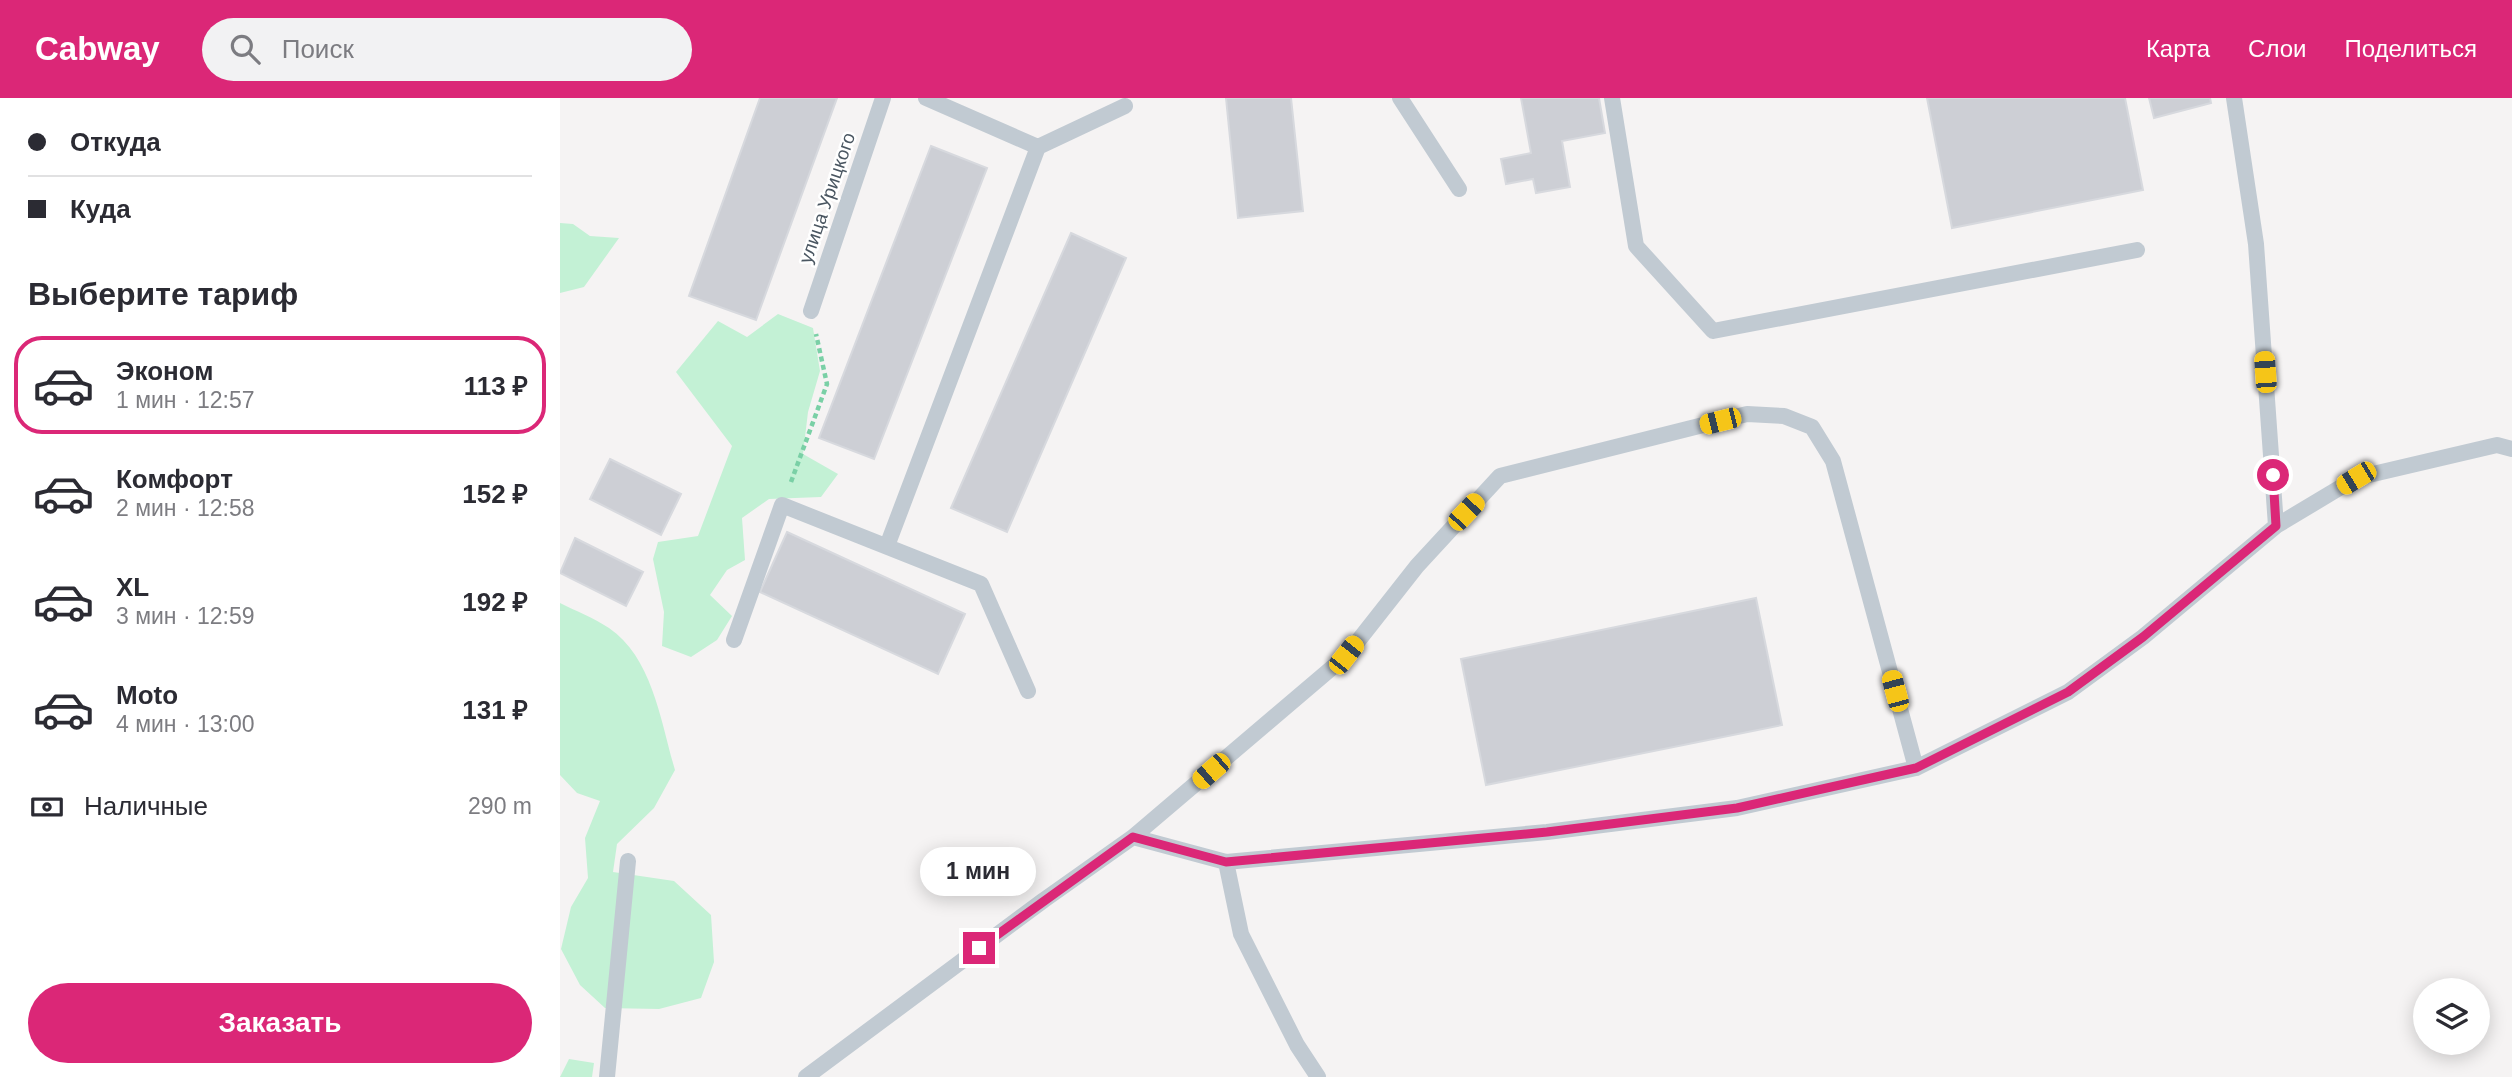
<!DOCTYPE html>
<html lang="ru">
<head>
<meta charset="utf-8">
<style>
  :root { --surface:#fff; --page:#f2f2f3; --text:#2b2b33; --muted:#7c7c81; --line:#e1e1e2; --accent:#db2777 }
  body { margin:0; font-family:Arial,sans-serif; background:var(--page); color:var(--text); height:100vh; display:flex; flex-direction:column; font-size:26px; white-space:nowrap }
  * { box-sizing:border-box; margin:0 }
  p { font-size:23px; color:var(--muted) }
  .icon { flex:none; width:38px; height:38px; fill:none; stroke:currentColor; stroke-width:2; stroke-linecap:round; stroke-linejoin:round }
  .map { position:relative; flex:1; overflow:hidden }
  .side { display:flex; flex-direction:column; background:var(--surface); width:560px }
  .side>* { flex:none }
  .guide { display:grid; align-content:center; height:154px; padding:0 28px; background:var(--surface) }
  .tools { position:absolute; left:1853px; top:880px; display:grid; gap:14px }
  .tools a { display:grid; place-items:center; width:77px; height:77px; border-radius:50%; background:var(--surface); box-shadow:0 4px 18px #0003; font-size:35px }
  .end { position:absolute; width:32px; height:32px; margin:-16px; border:9px solid #db2777; background:#fff; box-shadow:0 0 0 4px #fff }
  .from { border-radius:50% }
  .bubble { position:absolute; height:49px; border-radius:24px; background:var(--surface); box-shadow:0 4px 18px #0003; font-size:23px; font-weight:600; line-height:49px; text-align:center }
  .car { position:absolute; width:21px; height:42px; margin:-21px -10px; border-radius:9px; box-shadow:0 0 5px 2px #0007; background:linear-gradient(#f5c518 24%,#345 0 40%,#f5c518 0 76%,#345 0 86%,#f5c518 0) }
  .guide b { display:flex; align-items:center; gap:24px; height:66px; font-size:26px }
  .guide b+b { border-top:2px solid var(--line) }
  .guide i { width:18px; height:18px; background:var(--text) }
  ul { padding:0; list-style:none }
  li { display:flex; align-items:center; gap:21px; height:98px; margin:0 14px 10px; padding:0 14px; border:4px solid transparent; border-radius:28px }
  li div { flex:1 }
  li b { display:block; font-size:26px }
  li em { font-style:normal; font-weight:600 }
  li.on { border-color:var(--accent) }
  li>.icon { width:63px; height:63px; stroke-width:1.5 }
  h2 { padding:0 28px; font-size:32px; line-height:84px }
  .pay { display:flex; align-items:center; gap:18px; height:77px; padding:0 28px; font-size:26px }
  .pay p { margin-inline-start:auto }
  .primary-button { display:flex; gap:14px; margin-top:auto; padding:14px 28px }
  .primary-button a { flex:1; height:80px; border-radius:42px; background:var(--accent); color:#fff; font-size:28px; font-weight:600; line-height:80px; text-align:center }
  header { display:flex; align-items:center; gap:42px; box-sizing:border-box; height:98px; padding:0 35px; background:var(--accent); color:#fff }
  header strong { font-size:33px }
  nav { display:flex; gap:38px; margin-inline-start:auto; font-size:24px }
  .search { width:490px; height:63px; background:var(--page); display:flex; align-items:center; gap:18px; box-sizing:border-box; padding:0 24px; border-radius:38px; color:var(--muted); font-size:26px }
  main { display:flex; flex:1; min-height:0 }
  .map>svg:first-child { display:block }
</style>
</head>
<body>
<header>
<strong>Cabway</strong>
<div class="search"><svg class="icon" aria-label="search" viewBox="0 0 24 24"><circle cx="10" cy="10" r="6"/><path d="M15 15l6 6"/></svg>Поиск</div>
<nav><a>Карта</a><a>Слои</a><a>Поделиться</a></nav>
</header>
<main>
<section class="side">
<div class="guide">
<b><i class="from"></i>Откуда</b>
<b><i></i>Куда</b>
</div>
<h2>Выберите тариф</h2>
<ul>
<li class="on"><svg class="icon" aria-label="car" viewBox="0 0 24 24"><path d="M5 17H2v-5l4-1 3-4h7l3 4 3 1v5h-3M9 17h6M6 11h13"/><circle cx="7" cy="17" r="2"/><circle cx="17" cy="17" r="2"/></svg><div><b>Эконом</b><p>1 мин · 12:57</p></div><em>113 ₽</em></li>
<li><svg class="icon" aria-label="car" viewBox="0 0 24 24"><path d="M5 17H2v-5l4-1 3-4h7l3 4 3 1v5h-3M9 17h6M6 11h13"/><circle cx="7" cy="17" r="2"/><circle cx="17" cy="17" r="2"/></svg><div><b>Комфорт</b><p>2 мин · 12:58</p></div><em>152 ₽</em></li>
<li><svg class="icon" aria-label="car" viewBox="0 0 24 24"><path d="M5 17H2v-5l4-1 3-4h7l3 4 3 1v5h-3M9 17h6M6 11h13"/><circle cx="7" cy="17" r="2"/><circle cx="17" cy="17" r="2"/></svg><div><b>XL</b><p>3 мин · 12:59</p></div><em>192 ₽</em></li>
<li><svg class="icon" aria-label="car" viewBox="0 0 24 24"><path d="M5 17H2v-5l4-1 3-4h7l3 4 3 1v5h-3M9 17h6M6 11h13"/><circle cx="7" cy="17" r="2"/><circle cx="17" cy="17" r="2"/></svg><div><b>Moto</b><p>4 мин · 13:00</p></div><em>131 ₽</em></li>
</ul>
<div class="pay"><svg class="icon" aria-label="cash" viewBox="0 0 24 24"><path d="M3 7h18v10H3z"/><circle cx="12" cy="12" r="2"/></svg>Наличные<p>290 m</p></div>
<div class="primary-button"><a>Заказать</a></div>
</section>
<div class="map">
<svg width="1952" height="979" viewBox="0 0 1952 979">
  <rect width="100%" height="100%" fill="#f5f3f3"/>
  <path fill="#c3f1d5" d="M0,125l13,1 17,12 29,2 -35,49 -24,6z
    M218,216l35,14 7,43 -12,41 -5,42 35,20 -17,23 -52,2 -27,19 3,42 -18,10 -17,25 22,21 -15,24 -26,17 -29,-11 2,-34 -11,-53 5,-17 40,-6 34,-90 -56,-74 42,-51 29,16z
    M0,505c16,8 34,15 49,25 44,30 52,95 66,142l-21,38 -37,36 -4,28 61,9 37,34 3,47 -13,36 -42,11 -54,-1 -25,-23 -19,-36 10,-42 17,-29 -3,-40 15,-37 -23,-8 -17,-18z
    M9,961l25,4 -2,14h-32z"/>
  <path fill="#cdcfd5" stroke="#d7d9de" stroke-width="2" d="M200,0h77l-81,222 -67,-24z
    M666,0h65l12,113 -65,7z
    M961,0h78l6,35 -43,8 8,46 -34,6 -3,-14 -27,5 -5,-25 30,-6z
    M1367,0h198l18,92 -191,38z
    M1589,0h61l1,5 -57,15z
    M371,48l56,22 -113,291 -55,-21z
    M511,135l55,25 -119,274 -56,-24z
    M50,361l71,35 -20,41 -71,-36z
    M227,434l178,82 -27,60 -178,-82z
    M15,440l68,34 -17,34 -66,-33z
    M1196,500l26,127 -296,60 -25,-126z"/>
  <g fill="none" stroke-linecap="round" stroke-linejoin="round">
    <path stroke="#7ad0a6" stroke-width="4.5" stroke-dasharray="5 3.5" stroke-linecap="butt" d="M231,384l36,-98 -11,-50"/>
    <path stroke="#c1cad2" stroke-width="16" d="M366,0l112,49
      M840,0l59,91
      M1052,0l24,148 77,85 424,-81
      M1674,0l22,146 20,282
      M251,213l72,-213
      M327,448l151,-399 87,-41
      M174,542l48,-135 199,79 47,107
      M573,739l93,25 321,-30 190,-24 179,-40 152,-76 75,-55 133,-111 80,-48 141,-33 15,4
      M666,764l15,72 56,111 21,32
      M47,979l21,-216
      M246,979l238,-177 89,-63 214,-182 70,-89 83,-90 247,-62 37,2 28,11 21,34 83,307"/>
  </g>
  <g fill="none" stroke-linecap="round" stroke-linejoin="round">
    <path stroke="#db2777" stroke-width="9" d="M419,850l154,-111 93,25 321,-30 190,-24 179,-40 152,-76 75,-55 133,-111 -3,-51"/>
  </g>
  <g text-anchor="middle" dominant-baseline="central" stroke-width="5" stroke-linejoin="round" paint-order="stroke">
    <g font-size="19" fill="#4a5661" stroke="#fff">
      <text transform="translate(267 100) rotate(-71)">улица Урицкого</text>
    </g>
  </g>
</svg>
<div class="tools">
<a><svg class="icon" aria-label="layers" viewBox="0 0 24 24"><path d="M12 4l9 5-9 5-9-5zM3 14l9 5 9-5"/></svg></a>
</div>
<i class="end from" style="left:1713px;top:377px"></i>
<i class="end" style="left:419px;top:850px"></i>
<div class="bubble" style="left:360px;top:749px;width:116px">1 мин</div>
<i class="car" style="left:1705px;top:274px;rotate:356deg"></i>
<i class="car" style="left:1160px;top:323px;rotate:256deg"></i>
<i class="car" style="left:1796px;top:380px;rotate:239deg"></i>
<i class="car" style="left:906px;top:414px;rotate:43deg"></i>
<i class="car" style="left:786px;top:557px;rotate:38deg"></i>
<i class="car" style="left:1335px;top:593px;rotate:345deg"></i>
<i class="car" style="left:651px;top:673px;rotate:229deg"></i>
</div>
</main>
</body>
</html>
